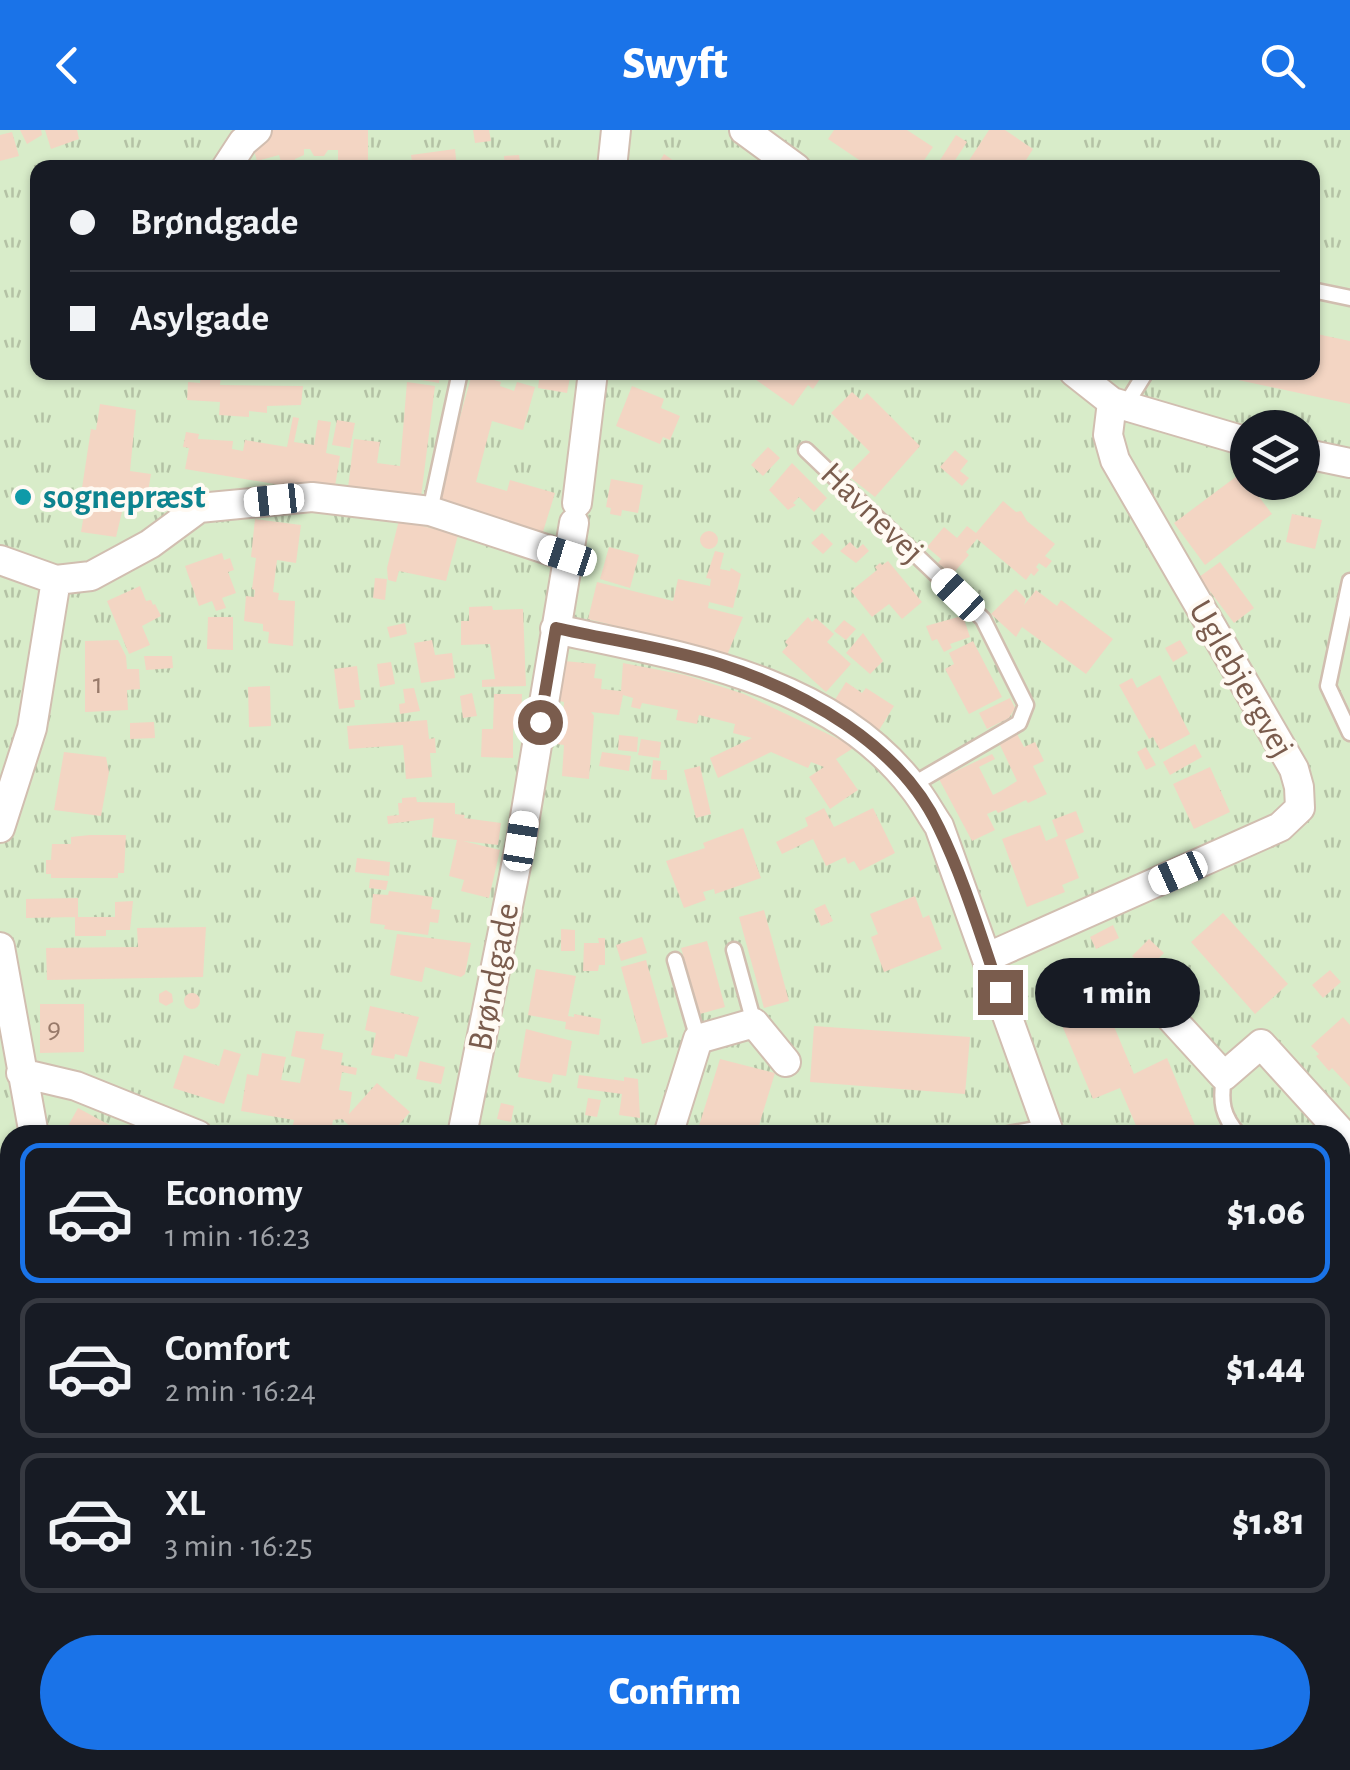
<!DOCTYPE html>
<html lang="en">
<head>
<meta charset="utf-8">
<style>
  :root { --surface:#171b24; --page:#20242c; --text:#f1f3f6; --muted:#9ea1a6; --line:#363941; --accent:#1a73e8 }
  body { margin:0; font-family:"Alegreya Sans",sans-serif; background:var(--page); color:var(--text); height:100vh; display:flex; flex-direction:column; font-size:38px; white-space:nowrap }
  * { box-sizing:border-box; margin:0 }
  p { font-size:32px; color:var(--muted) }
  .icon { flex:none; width:55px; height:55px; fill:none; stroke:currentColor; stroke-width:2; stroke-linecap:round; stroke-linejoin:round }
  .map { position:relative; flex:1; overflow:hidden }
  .details { position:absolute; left:0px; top:995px; width:1350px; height:645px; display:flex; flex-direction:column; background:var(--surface); border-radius:30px 30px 0 0; box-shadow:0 2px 8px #0004 }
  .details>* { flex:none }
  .top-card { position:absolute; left:30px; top:30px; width:1290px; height:220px; border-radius:20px; box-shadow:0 2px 8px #0004; display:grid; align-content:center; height:220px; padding:0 40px; background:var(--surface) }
  .tools { position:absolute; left:1230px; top:280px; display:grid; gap:20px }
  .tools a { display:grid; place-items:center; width:90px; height:90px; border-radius:50%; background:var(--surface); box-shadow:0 2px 8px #0004; font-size:50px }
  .end { position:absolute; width:45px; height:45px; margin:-22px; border:12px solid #7a5c4d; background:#fff; box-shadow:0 0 0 5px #fff }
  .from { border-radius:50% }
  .bubble { position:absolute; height:70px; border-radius:35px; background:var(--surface); box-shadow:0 2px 8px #0004; font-size:32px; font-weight:800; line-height:70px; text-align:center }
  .car { position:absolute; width:30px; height:60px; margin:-30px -15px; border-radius:12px; box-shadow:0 0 8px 2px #0007; background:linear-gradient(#fff 24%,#345 0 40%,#fff 0 76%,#345 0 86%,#fff 0) }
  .top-card b { display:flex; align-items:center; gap:35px; height:95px; font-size:38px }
  .top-card b+b { border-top:2px solid var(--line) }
  .top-card i { width:25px; height:25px; background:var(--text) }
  ul { padding:18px 0 0; list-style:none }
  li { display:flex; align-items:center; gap:30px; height:140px; margin:0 20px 15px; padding:0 20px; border:5px solid var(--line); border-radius:20px }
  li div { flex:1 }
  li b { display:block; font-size:38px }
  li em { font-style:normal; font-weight:800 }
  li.active { border-color:var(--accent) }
  li>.icon { width:90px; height:90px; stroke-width:1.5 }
  .button { display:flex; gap:20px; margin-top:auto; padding:20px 40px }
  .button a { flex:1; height:115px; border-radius:60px; background:var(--accent); color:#fff; font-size:40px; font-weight:800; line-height:115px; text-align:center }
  header { display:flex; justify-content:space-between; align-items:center; height:130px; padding:0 40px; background:var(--accent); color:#fff; font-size:45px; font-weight:800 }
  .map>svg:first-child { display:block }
</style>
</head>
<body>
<header><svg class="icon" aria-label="back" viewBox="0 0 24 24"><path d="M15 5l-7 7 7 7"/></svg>Swyft<svg class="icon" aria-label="search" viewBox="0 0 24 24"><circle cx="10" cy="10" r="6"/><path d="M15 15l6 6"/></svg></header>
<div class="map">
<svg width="1350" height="1640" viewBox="0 0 1350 1640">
  <defs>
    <pattern id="park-tufts" width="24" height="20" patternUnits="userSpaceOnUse" patternTransform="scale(2.5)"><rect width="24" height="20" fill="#d8ecc9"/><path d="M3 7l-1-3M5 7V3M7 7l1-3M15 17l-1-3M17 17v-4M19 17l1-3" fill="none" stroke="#b4c2a5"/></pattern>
  </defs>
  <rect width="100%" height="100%" fill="#fdf6ec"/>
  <path fill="url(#park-tufts)" fill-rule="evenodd" d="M0,0h1350v1575l-10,4v-574h-1330v625h1203l-25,10h-1188zM38,38h1274v204h-1274zM1248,298h54v54h-54z"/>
  <path fill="#f3d5c3" d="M20,0h21l1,5 -15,9z
    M45,0h32l2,9 -28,10z
    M271,0h97v38h-30v-18h-10l-4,6h-10l-4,-7h-6v6l-9,4v9h-12l-4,-13 -22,6 -6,-21z
    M473,0h16l2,11 -16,2z
    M834,0h73l26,17 -14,21h-48l-43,-29z
    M989,0h16l28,19 -12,19h-57z
    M12,2l7,24 -19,5v-26z
    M956,5l11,7 -17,26h-15z
    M455,19l2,19h-44l-2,-13z
    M664,24l20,14h-28z
    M519,25l2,13h-16l-1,-12z
    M1312,203l38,8v63l-140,-30 102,-2z
    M201,242h20l-1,13 83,1 -2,19 -34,1v7l-18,-2v6l-30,-2 1,-13 -33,-2 1,-18 12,1z
    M410,242h30l-1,11 -30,-5z
    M540,242h31l-4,21 -29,-5z
    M760,242h65l-12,17 -5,-4 -15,21 -38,-27z
    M472,244l29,8 -1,4 14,5 3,-9 18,5 -12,43 -31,-9 -16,61 31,9 3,-11 45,13 -13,42 -106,-32z
    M407,252l28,4 -14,111 -73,-9 6,-49 26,3 -3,21 23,3z
    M632,256l32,13 -3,9 19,8 -10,24 -7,-3 -3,7 -44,-18z
    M852,262l9,8 6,-7 53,53 -45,51 -28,-22 23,-23 -39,-39z
    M100,274l36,6 -6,61 21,3 -4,24 -21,-3 -10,42 -35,-5 5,-30 -6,-1 11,-72 5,1z
    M293,287l6,1 -5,24 20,3 4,-25 13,2 -5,31 14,3 -5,30 -12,-2 -1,8 -137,-23 4,-21 -6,-1 3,-15 13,2 -1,5 35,2 -1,8 11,2 2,-11 42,7z
    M337,290l18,3 -5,25 -18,-3z
    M768,317l12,11 -17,18 -12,-11z
    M955,320l13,11 -8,10 9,7 -7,8 -22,-19z
    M792,333l35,35 -13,14 -15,-15 -6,6 3,2 -8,5 -19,-20z
    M1241,343l31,41 -67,51 -31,-42z
    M611,349l32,6 -5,28 -16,-3 -1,6 -11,-2 1,-6 -5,-1z
    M1003,371l13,11 5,-1 6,10 28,23 -10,12 7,5 -6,7 -7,-5 -3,4 3,3 -5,6 -3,-3 -5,7 -49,-41 -11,13 3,3 -17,20 -14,-12 3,-4 -14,-12 17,-20 13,11 10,-12 9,7z
    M1292,384l30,6 -7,29 -29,-7z
    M255,389l46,6 -5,38 -19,-3 -4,32 6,1 -1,7 17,1 -2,45 -25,-3 1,-11 -6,-1v-7l-19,-3 2,-25 8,1 1,-7 -3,-1 4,-31 -5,-1z
    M399,390l59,15 -12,46 -47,-10 -3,11 -8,-2 -1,-12z
    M700 410a9 9 0 1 1 18 0a9 9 0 1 1-18 0Z
    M822,403l11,11 -10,10 -12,-11z
    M850,412l7,7 6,-5 6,7 -13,12 -16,-12z
    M609,417l30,8 -9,33 -30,-9z
    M715,421l9,2 -4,16 10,2 1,-3 10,6 -8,34 -24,-6 -1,6 35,9 -18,43 -28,-14 -109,-27 9,-37 76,19 5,-22 32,7 1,-7 -5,-1z
    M222,423l2,7 6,-2 4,12 -6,2 8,21 -14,5 4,10 -10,3 -4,-10 -13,5 -14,-40z
    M888,431l34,41 -20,17 -13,-15 -17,13 -21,-26 26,-21 -2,-3 5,-4 2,2z
    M1220,432l34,46 -20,15 -35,-46z
    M375,448l12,1 -2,21 -12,-2z
    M140,456l6,15 5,-1 2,5 2,-1 6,12 -19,10 8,19 -21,9 -22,-53z
    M1016,459l10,10 -2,6 12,-15 21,16 4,-6 52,39 -27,35 -64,-47 -6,10 -25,-23z
    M492,476l1,4 30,-1 3,77 -44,1v-7l13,-1 -5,-35 -29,1v-24h8v-14z
    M208,487h25v33l-26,-1z
    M808,487l4,5 4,-4 18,16 -7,8 24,22 -25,28 -44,-40 6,-7 -3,-3z
    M958,487l6,2 6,18 -20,7 2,4 -8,4 -7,-13 -5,2 -6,-15z
    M844,490l12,9 -10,11 -12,-9z
    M405,493l2,11 -17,4 -3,-11z
    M863,503l20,28 -13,13 -24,-21z
    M118,510l8,16 1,13h12l1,20 -13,1 1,20 -43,2v-71z
    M432,510l3,15 17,-2 3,25 -34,5 -7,-40z
    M1180,510l8,13 -15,9 -8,-14z
    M973,511l29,56 -33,17 -24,-45 9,-5 -5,-11z
    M144,526h28l1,12 -27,2z
    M564,531l32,3 -2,14 8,1 -1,10 20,2 2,-28 62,12 59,19 111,53 -19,12 22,31 -28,19 -21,-32 15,-10 -13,-5 -3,6 -37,-16 -53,26 -8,-20 42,-20 -19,-5 2,-9 -36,-9 -2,9 -21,-4 2,-10 -36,-7 -2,6 -9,-2 2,-9 -10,-3 -4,20 -28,-3 3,4 -5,63 -27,-3 2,-31 -8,-1 3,-31h4l1,-11 -4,-1z
    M391,532l4,22 -15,3 -3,-23z
    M357,536l4,34h-7l1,7 -16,2 -5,-40z
    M1160,545l30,59 -30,16 -7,-13 -4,2 -30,-54 13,-7 5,10z
    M846,552l16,11 4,-5 28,18 -18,29 -45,-29z
    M270,556l1,40 -22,1 -1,-40z
    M414,558l6,23 -20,3 -1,-10 6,-1 -2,-14z
    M472,563l5,23 -14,2 -3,-22z
    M494,564h28l-1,36 -8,-1v29l-32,-1 1,-28h11z
    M1010,568l5,10 -6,10 -22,11 -8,-16z
    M427,590l2,19 6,-1 1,15h-6l2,24 -26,2 -3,-34 -54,4 -2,-23z
    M154,592l1,16 -25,1v-16z
    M1017,604l7,13 11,-5 9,19 -11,5 14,28 -19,9 -2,-3 -28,13 -2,-3 -9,4 8,16 -23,11 -33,-62 53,-25 3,5 -16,8 14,28 8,-4 16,-10 -18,-38z
    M619,605l19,2 -1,15 -19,-2z
    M641,609l20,3 -2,16 -21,-3z
    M1195,614l7,13 -32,18 -7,-13z
    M1146,617l10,18 -10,5 -9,-18z
    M64,622l42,5 3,15 -8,44 -47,-6z
    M602,622l29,4 -2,15 -30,-5z
    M653,630l8,1 -1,9h7v10l-16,-1z
    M700,636l11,48 -15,4 -12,-48z
    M1210,637l20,45 -36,17 -21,-45z
    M416,667l1,5 38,1v11l10,1 -1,3 37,5 -3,22 -35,-4 37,9 -11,48 -28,-7 3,-11 -15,-4 8,-36 -25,-3 2,-19 -46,6 -1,-8 12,-1 -1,-12h4v-5z
    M824,678l10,19 39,-19 22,45 -35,18 -6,-10 -6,3 -3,-7 -19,9 -13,-27 -31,15 -6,-12 32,-16 -3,-8z
    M1076,681l8,21 -19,8 14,38 -17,7 3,7 -38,15 -25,-68 38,-14 6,16 12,-5 -6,-16z
    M743,698l18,50 -46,16 -1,-5 -11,3 3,8 -22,8 -18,-47 39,-13 -2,-5z
    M90,705h36l-2,38h-6v5h-67v-4h-5v-14h5l1,-16h19v-7z
    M357,728l33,4 -1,14 -34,-4z
    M370,749l18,2 -2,9 -17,-2z
    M389,761l44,6 -2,12 9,1 -2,13 -8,-1 -2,13 -44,-6 1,-4 -15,-2 3,-29 15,1z
    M915,766l8,22 6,-3 13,34 -58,23 -13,-35 7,-3 -8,-20z
    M78,768v19l-52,1v-19z
    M133,771l-3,29h-24v6h-31v-19h40v-15z
    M825,774l8,17 -12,5 -7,-17z
    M764,780l25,91 -25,7 -25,-91z
    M1223,783l65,71 -33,30 -64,-72z
    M1113,795l6,13 -23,11 -6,-12z
    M206,797l-3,50 -156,3 -1,-32 92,-1 -1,-19z
    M561,799l14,1v21h-14z
    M397,804l74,9 -6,31 -4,3 -36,-10 -3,15 -32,-7z
    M642,807l5,16 -26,8 -5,-16z
    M598,808h7v27h-6l-1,6h-15l1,-28h15z
    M1149,809l15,14 -17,17 -15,-14z
    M707,811l18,66 -25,7 -19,-66z
    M646,830l22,77 -26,7 -21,-77z
    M536,839l40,7 -8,40 6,1v-3l27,5 -2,16 -34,-6 1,-7 -38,-7z
    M1330,840l11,12 -18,16 -11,-13z
    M166,860l6,4 1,8 -7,4 -7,-4v-8z
    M1100,863l34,81 33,-16 32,77h-59l-20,-47 -27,11 -37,-88z
    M184 871a8 8 0 1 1 16 0a8 8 0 1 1-16 0Z
    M40,874h44v48l-44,1z
    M370,876l49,11 -12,40 -12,-3 -1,5 -23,-4 5,-22 -11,-3z
    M1343,887l7,8v62l-18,-19 -3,3 -13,-15 3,-2 -8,-8z
    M814,896l156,11 -5,57 -155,-12z
    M526,899l46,12 -6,35 -13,-2 -2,9 -33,-6z
    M296,901l28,3 -3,15 22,4 -2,12 16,3 -1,7 -14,-3 -3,18 13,2 -3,22 28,-31 33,29 -20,23h-31l-17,-16 -9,1 -2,12 -38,-7 1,-5 -53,-9 6,-37 11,2 4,-23 24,4 -5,23 19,3 5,-24 -14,-3z
    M224,919l17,5 -17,50 -51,-16 11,-33 35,11z
    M720,929l55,14 -19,62h-60z
    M420,931l25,6 -4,17 -25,-5z
    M579,945l45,6v-4l14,2 2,39 -21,-3 3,-21 -45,-6z
    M588,968l13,2 -4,17 -12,-2z
    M501,973l13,3 -3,16 -14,-3z
    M78,978l50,27h-43l-17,-9z
    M1344,1055l6,5v15l-5,5 -5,-4v-18z
    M1350,1086v46l-10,-11v-25z
    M1350,1285v20l-10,9v-20z
    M1350,1371v52l-10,-12v-32z
    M1340,1510l10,11v54l-10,-12z
    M1350,1577v55l-14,7 -131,1 36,-10h99v-48z
    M164,1630h28v4l-16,6 -12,-6z
    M259,1630h66l-1,10h-66z
    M455,1630l51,4 -1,6h-51z
    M592,1630h88l1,10h-88z
    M695,1630h34v10h-34z
    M803,1630h38l1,10h-38z
    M927,1630h53l-8,10h-33z
    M988,1630h42l-2,10h-43z
    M1052,1630h22l-3,10h-21z
    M1125,1630h17v10h-17z"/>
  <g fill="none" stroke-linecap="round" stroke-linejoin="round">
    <defs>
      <path id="service" d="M1312,160l38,8
        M1125,276l21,-34
        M806,320l177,169 43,86 -7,18 -107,62
        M430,381l30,-139
        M1350,451l-22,105 22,47
        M734,820l20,73
        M675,830l23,79
        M1224,946c-4,26 -2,40 15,59
        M1003,1005l44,-8"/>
      <path id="minor" d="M744,0l52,38
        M226,38l17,-26 14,-12
        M612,38l4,-38
        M1074,242l38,30 136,40
        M1302,323l48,10
        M577,373l16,-131
        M0,430l56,20 35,-4 59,-32 49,-36 113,-11 118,14 137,45
        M555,499c125,27 275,49 358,158 10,12 17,26 26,39l111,309
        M0,698l32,-100 24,-148
        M0,817l34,188
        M988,827l292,-130 20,-19 -1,-21 -5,-18 -179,-309 -7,-25 4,-33
        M1139,853l85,93 37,-32 89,98
        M21,943l55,13 122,49
        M462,1005l59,-294 53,-318
        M668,1005l30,-96 56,-16 32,39
        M1340,1471l10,12
        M0,1473l10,-22
        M894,1630l12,10
        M417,1640l1,-10"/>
    </defs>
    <use href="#service" stroke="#d1beb0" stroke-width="19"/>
    <use href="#minor" stroke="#d1beb0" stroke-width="32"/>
    <use href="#service" stroke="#fff" stroke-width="14"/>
    <use href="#minor" stroke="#fff" stroke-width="28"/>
  </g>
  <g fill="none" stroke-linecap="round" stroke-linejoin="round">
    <path stroke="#7a5c4d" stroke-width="12" d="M540,592l16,-94c53,12 110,20 163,36 84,27 181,80 220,164 25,51 42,109 61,164"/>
  </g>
  <circle fill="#0f9aa8" stroke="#fffaf3" stroke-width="4" cx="23" cy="367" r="10"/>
  <g text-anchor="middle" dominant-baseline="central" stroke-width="8" stroke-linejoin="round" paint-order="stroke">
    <g font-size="30" fill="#987a6a">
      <text x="98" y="554">1</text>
      <text x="54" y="899">9</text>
    </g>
    <g font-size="35" font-weight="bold" fill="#0d838f" stroke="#fffaf3" text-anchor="start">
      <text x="43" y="367">sognepræst</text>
    </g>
    <g font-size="35" fill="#7a5c4d" stroke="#fffaf3">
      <text transform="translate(872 383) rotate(44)">Havnevej</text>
      <text transform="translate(1241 549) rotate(60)">Uglebjergvej</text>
      <text transform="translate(494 847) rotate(-79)">Brøndgade</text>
    </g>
  </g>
</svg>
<div class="tools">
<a><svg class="icon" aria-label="layers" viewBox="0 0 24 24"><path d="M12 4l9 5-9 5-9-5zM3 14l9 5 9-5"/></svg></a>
</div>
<i class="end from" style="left:540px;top:592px"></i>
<i class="end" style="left:1000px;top:862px"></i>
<div class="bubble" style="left:1035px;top:828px;width:165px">1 min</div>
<i class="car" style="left:274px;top:370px;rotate:264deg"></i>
<i class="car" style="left:567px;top:426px;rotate:288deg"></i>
<i class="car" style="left:958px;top:465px;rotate:314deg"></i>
<i class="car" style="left:521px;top:711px;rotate:9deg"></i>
<i class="car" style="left:1178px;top:743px;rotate:246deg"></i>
<div class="top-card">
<b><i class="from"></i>Brøndgade</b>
<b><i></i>Asylgade</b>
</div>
<section class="details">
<ul>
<li class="active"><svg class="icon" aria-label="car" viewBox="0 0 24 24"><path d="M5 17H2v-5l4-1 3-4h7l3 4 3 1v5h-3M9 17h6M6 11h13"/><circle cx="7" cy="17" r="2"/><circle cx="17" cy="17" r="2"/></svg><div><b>Economy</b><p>1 min · 16:23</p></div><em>$1.06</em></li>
<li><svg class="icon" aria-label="car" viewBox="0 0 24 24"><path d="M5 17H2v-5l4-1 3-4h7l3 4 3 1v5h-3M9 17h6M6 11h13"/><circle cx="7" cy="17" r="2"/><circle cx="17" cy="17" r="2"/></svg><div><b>Comfort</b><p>2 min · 16:24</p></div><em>$1.44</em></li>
<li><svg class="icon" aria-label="car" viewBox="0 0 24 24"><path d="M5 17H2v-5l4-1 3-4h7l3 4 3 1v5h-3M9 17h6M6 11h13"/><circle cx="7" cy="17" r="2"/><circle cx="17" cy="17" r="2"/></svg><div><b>XL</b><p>3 min · 16:25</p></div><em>$1.81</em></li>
</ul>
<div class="button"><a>Confirm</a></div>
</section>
</div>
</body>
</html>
